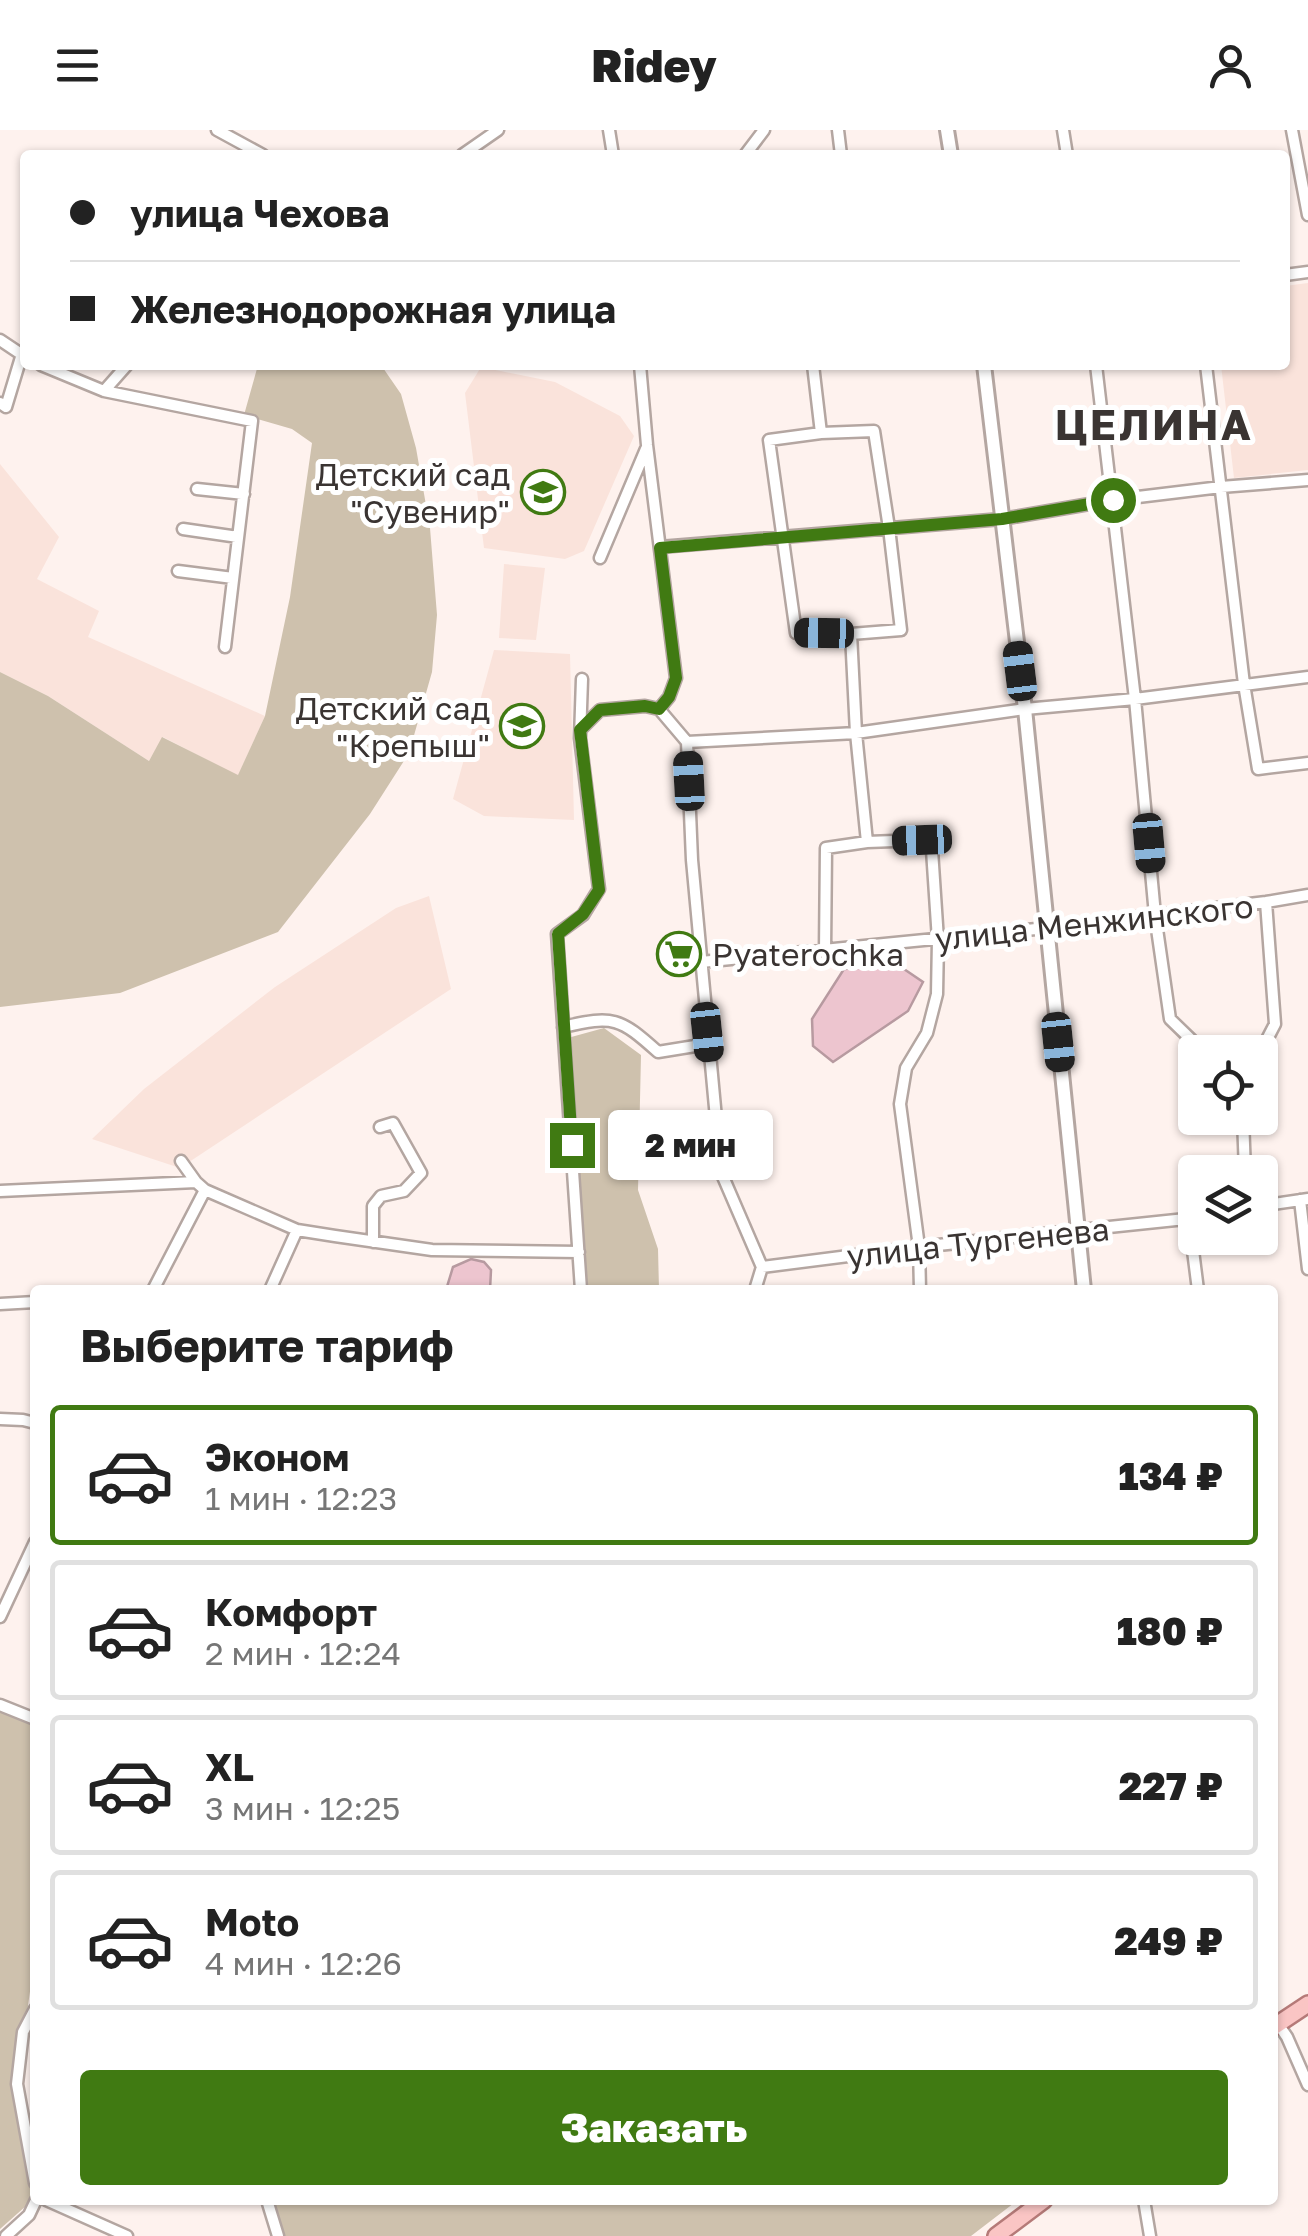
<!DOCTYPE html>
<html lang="ru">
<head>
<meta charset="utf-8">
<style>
  :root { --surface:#fff; --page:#f2f2f2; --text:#222; --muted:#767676; --line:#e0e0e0; --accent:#407a12 }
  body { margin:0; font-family:"Golos Text",sans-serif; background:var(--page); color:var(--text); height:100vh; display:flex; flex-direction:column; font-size:38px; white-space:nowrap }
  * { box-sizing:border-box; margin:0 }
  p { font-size:32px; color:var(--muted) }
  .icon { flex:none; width:55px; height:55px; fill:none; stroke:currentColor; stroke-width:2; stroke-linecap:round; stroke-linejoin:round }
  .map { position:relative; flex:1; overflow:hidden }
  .drawer { position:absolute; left:30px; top:1155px; width:1248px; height:920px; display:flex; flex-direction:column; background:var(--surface); border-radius:10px; box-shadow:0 2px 8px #0004 }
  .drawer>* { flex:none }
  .guide { position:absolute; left:20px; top:20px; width:1270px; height:220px; border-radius:10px; box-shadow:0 2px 8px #0004; display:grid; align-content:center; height:220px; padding:0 50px; background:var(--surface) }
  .tools { position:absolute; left:1178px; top:905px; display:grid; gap:20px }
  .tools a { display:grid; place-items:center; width:100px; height:100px; border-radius:10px; background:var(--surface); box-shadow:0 2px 8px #0004; font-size:50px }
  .end { position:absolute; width:45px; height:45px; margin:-22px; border:12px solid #407a12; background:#fff; box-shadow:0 0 0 5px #fff }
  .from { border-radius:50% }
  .bubble { position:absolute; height:70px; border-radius:10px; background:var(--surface); box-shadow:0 2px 8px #0004; font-size:32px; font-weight:800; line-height:70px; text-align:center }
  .car { position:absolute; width:30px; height:60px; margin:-30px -15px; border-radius:12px; box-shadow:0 0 8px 2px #0007; background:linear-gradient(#222 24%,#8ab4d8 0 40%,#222 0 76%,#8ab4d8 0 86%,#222 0) }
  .guide b { display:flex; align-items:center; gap:35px; height:95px; font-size:38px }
  .guide b+b { border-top:2px solid var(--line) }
  .guide i { width:25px; height:25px; background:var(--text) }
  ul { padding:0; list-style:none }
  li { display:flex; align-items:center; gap:30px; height:140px; margin:0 20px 15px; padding:0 30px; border:5px solid var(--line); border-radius:10px }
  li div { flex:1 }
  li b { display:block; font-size:38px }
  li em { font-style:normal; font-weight:800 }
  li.on { border-color:var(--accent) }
  li>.icon { width:90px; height:90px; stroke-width:1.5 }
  h2 { padding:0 50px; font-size:45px; line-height:120px }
  .button { display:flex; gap:20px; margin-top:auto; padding:20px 50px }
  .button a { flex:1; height:115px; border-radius:10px; background:var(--accent); color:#fff; font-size:40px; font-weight:800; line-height:115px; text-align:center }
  header { display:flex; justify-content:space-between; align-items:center; height:130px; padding:0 50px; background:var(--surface); font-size:45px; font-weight:800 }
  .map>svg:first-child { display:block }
</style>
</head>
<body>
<header><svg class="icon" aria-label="menu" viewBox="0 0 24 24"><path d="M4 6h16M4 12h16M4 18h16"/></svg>Ridey<svg class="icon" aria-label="person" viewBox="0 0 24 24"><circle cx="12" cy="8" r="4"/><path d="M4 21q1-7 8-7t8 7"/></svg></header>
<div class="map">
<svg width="1308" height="2106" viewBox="0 0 1308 2106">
  <rect width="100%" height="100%" fill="#fef2ee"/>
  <path fill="#fae3db" d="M1308,153v187l-74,8 -13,-113h64v-79z
    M481,237l74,15 65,34 14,20 -50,115 -19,8 -81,-11 -19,-155z
    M0,334l59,73 -22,42 62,32 -11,26 177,79 -27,60 -75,-39 -14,24 -101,-65 -48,-24z
    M504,434l41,4 -9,72 -37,-2z
    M494,520l76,4 4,166 -90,-4 -31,-17z
    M429,766l22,93 -271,179 -88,-29 52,-50 131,-102 121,-79z"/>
  <path fill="#cec1ad" d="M258,235h123l20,29 15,54 14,80 7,87 -5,57 -23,81 -39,61 -92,118 -158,61 -120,14v-335l48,24 101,65 13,-24 76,38 27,-59 25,-119 22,-154 -20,-14 -48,-14z
    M604,898l37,27 -3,135 20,59 1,40 3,1h-81l-17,-251z
    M0,1575l35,14v237l-18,128 18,99v15l-35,31z
    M267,2070h751l-47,36h-692z"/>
  <path fill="#edc5cf" stroke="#b79aa0" stroke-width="2.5" d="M898,835l25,17 -15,29 -75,51 -20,-16 -1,-27 32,-50z
    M471,1129l13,3 7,8 -1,20h-44l7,-23z"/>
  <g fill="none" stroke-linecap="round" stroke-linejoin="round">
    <defs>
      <path id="minor" d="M217,0l46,25
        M609,0l4,25
        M838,0l3,25
        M1063,0l4,25
        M1292,0l16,85
        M462,25l36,-25
        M745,25l19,-25
        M1285,145l23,-3
        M0,210l24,16
        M41,235l63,26 148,30 -27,226
        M640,235l7,80 29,233 -7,19 -10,12
        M813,235l8,68 -52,7 27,193 55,1 5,99 11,109 -41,6 -1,103
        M1096,235l39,334 20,216 15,104 34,33
        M1206,235l38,319 14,85 50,-6
        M104,261l23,-26
        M0,273l6,4 16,-53
        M821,303l53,-2 15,97 12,102 -50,4
        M197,359l47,5
        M183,399l55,8
        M660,417l342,-28 111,-19 108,-13 87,-7
        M600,428l46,-109
        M178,441l55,7
        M659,579l28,33 5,118 29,312 41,95 -7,23
        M581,599l19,-19 45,-4 14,3
        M687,612l169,-9 169,-24 110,-10 173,-22
        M867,712l55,-2 10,10 6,90 -1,54 -10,39 -21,35 -6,36 19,143 1,43
        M701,832l345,-34 220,-26 42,-7
        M563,897c51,-12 57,-9 95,25l37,-6
        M1260,923l15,-29 -9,-122
        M1243,988l2,54
        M181,1031l15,21 9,8 92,40 38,6 97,14 147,2
        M0,1061l196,-9
        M1300,1070l8,69
        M1260,1076l48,-7
        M1189,1089l9,71
        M373,1112v-36l8,-10 23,-5 17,-18 -28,-50 -13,4
        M762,1137l157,-20 276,-29
        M153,1160l52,-100
        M270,1160l27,-60
        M581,1160l-24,-356 26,-19 16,-26 -19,-151 2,-59
        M0,1174l35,-2
        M0,1289l23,1 12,3
        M0,1487l35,-75
        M0,1575l35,14
        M35,1879l-12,23 -6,52 18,99
        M1278,1894l9,13 21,48
        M46,2070l81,36
        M267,2070l11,36
        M1144,2070l6,36
        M6,2106l23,-21 7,-15"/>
      <path id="tertiary" d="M947,0l4,25
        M984,235l41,344 59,581"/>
      <path id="primary" d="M1272,1898l36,-24
        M996,2106l48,-36"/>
    </defs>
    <use href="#minor" stroke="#b4a6a1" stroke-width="15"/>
    <use href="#tertiary" stroke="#b4a6a1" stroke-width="18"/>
    <use href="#primary" stroke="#b57a78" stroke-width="20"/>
    <use href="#minor" stroke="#fff" stroke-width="10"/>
    <use href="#tertiary" stroke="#fff" stroke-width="12"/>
    <use href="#primary" stroke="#fac5c4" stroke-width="15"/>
  </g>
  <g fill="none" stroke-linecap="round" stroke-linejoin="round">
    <path stroke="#407a12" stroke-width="12" d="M572,1015l-14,-211 25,-20 16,-24 -19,-160 20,-20 45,-4 14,3 10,-12 7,-19 -16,-130 342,-29 111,-19"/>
  </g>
  <defs>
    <symbol id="school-ring" viewBox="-11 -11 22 22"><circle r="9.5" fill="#fff" stroke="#407a12" stroke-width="1.5"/><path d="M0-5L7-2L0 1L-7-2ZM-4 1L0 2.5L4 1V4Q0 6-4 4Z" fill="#407a12"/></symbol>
    <symbol id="supermarket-ring" viewBox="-11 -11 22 22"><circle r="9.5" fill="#fff" stroke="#407a12" stroke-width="1.5"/><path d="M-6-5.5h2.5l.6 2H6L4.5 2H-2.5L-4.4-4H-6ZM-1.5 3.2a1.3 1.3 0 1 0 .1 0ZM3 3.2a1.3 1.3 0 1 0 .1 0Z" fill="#407a12"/></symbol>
  </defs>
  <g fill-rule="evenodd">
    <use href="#school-ring" x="518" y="337" width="50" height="50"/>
    <use href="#school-ring" x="497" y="571" width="50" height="50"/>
    <use href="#supermarket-ring" x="654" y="799" width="50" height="50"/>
  </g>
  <g text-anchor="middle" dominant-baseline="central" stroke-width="10" stroke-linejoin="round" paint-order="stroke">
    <g font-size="32" fill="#3a3432" stroke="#fff" text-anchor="end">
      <text x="510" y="344">Детский сад<tspan x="510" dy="37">"Сувенир"</tspan></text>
      <text x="490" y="578">Детский сад<tspan x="490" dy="37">"Крепыш"</tspan></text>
      <text x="712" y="824" text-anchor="start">Pyaterochka</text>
    </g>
    <g font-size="32" fill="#3a3432" stroke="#fff">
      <text transform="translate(1094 792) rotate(-6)">улица Менжинского</text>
      <text transform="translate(978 1112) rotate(-6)">улица Тургенева</text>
    </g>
    <g font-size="42" font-weight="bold" letter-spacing="2.5" fill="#3a3432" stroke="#fff">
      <text x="1154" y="294">ЦЕЛИНА</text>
    </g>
  </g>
</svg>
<div class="tools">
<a><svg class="icon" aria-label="locate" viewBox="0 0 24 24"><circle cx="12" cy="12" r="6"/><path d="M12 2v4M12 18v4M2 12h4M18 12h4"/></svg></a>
<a><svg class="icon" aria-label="layers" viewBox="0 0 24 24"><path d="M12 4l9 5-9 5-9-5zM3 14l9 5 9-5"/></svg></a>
</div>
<i class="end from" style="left:1113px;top:370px"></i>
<i class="end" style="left:572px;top:1015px"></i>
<div class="bubble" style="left:608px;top:980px;width:165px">2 мин</div>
<i class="car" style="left:824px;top:503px;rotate:271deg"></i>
<i class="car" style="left:1020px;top:541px;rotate:353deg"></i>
<i class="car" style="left:689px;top:651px;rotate:357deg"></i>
<i class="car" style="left:922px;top:710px;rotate:268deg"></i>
<i class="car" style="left:1149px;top:713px;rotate:175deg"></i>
<i class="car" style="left:707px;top:902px;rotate:174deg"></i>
<i class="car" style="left:1058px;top:912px;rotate:174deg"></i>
<div class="guide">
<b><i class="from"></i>улица Чехова</b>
<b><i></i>Железнодорожная улица</b>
</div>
<section class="drawer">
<h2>Выберите тариф</h2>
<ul>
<li class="on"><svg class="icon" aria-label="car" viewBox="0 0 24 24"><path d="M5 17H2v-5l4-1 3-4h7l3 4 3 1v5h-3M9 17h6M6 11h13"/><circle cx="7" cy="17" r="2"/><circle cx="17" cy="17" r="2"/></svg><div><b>Эконом</b><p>1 мин · 12:23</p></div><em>134 ₽</em></li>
<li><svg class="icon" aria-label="car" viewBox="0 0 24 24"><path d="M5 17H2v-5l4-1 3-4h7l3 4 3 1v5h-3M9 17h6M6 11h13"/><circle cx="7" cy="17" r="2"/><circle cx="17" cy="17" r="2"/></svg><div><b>Комфорт</b><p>2 мин · 12:24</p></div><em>180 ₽</em></li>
<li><svg class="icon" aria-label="car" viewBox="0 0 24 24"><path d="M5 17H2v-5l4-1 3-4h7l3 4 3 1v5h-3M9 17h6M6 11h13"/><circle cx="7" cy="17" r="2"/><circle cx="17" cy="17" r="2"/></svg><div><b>XL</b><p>3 мин · 12:25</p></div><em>227 ₽</em></li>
<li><svg class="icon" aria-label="car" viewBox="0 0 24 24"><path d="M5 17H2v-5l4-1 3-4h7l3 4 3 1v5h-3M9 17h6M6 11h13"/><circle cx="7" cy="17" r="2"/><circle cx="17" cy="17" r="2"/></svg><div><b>Moto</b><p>4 мин · 12:26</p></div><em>249 ₽</em></li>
</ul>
<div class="button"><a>Заказать</a></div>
</section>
</div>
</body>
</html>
